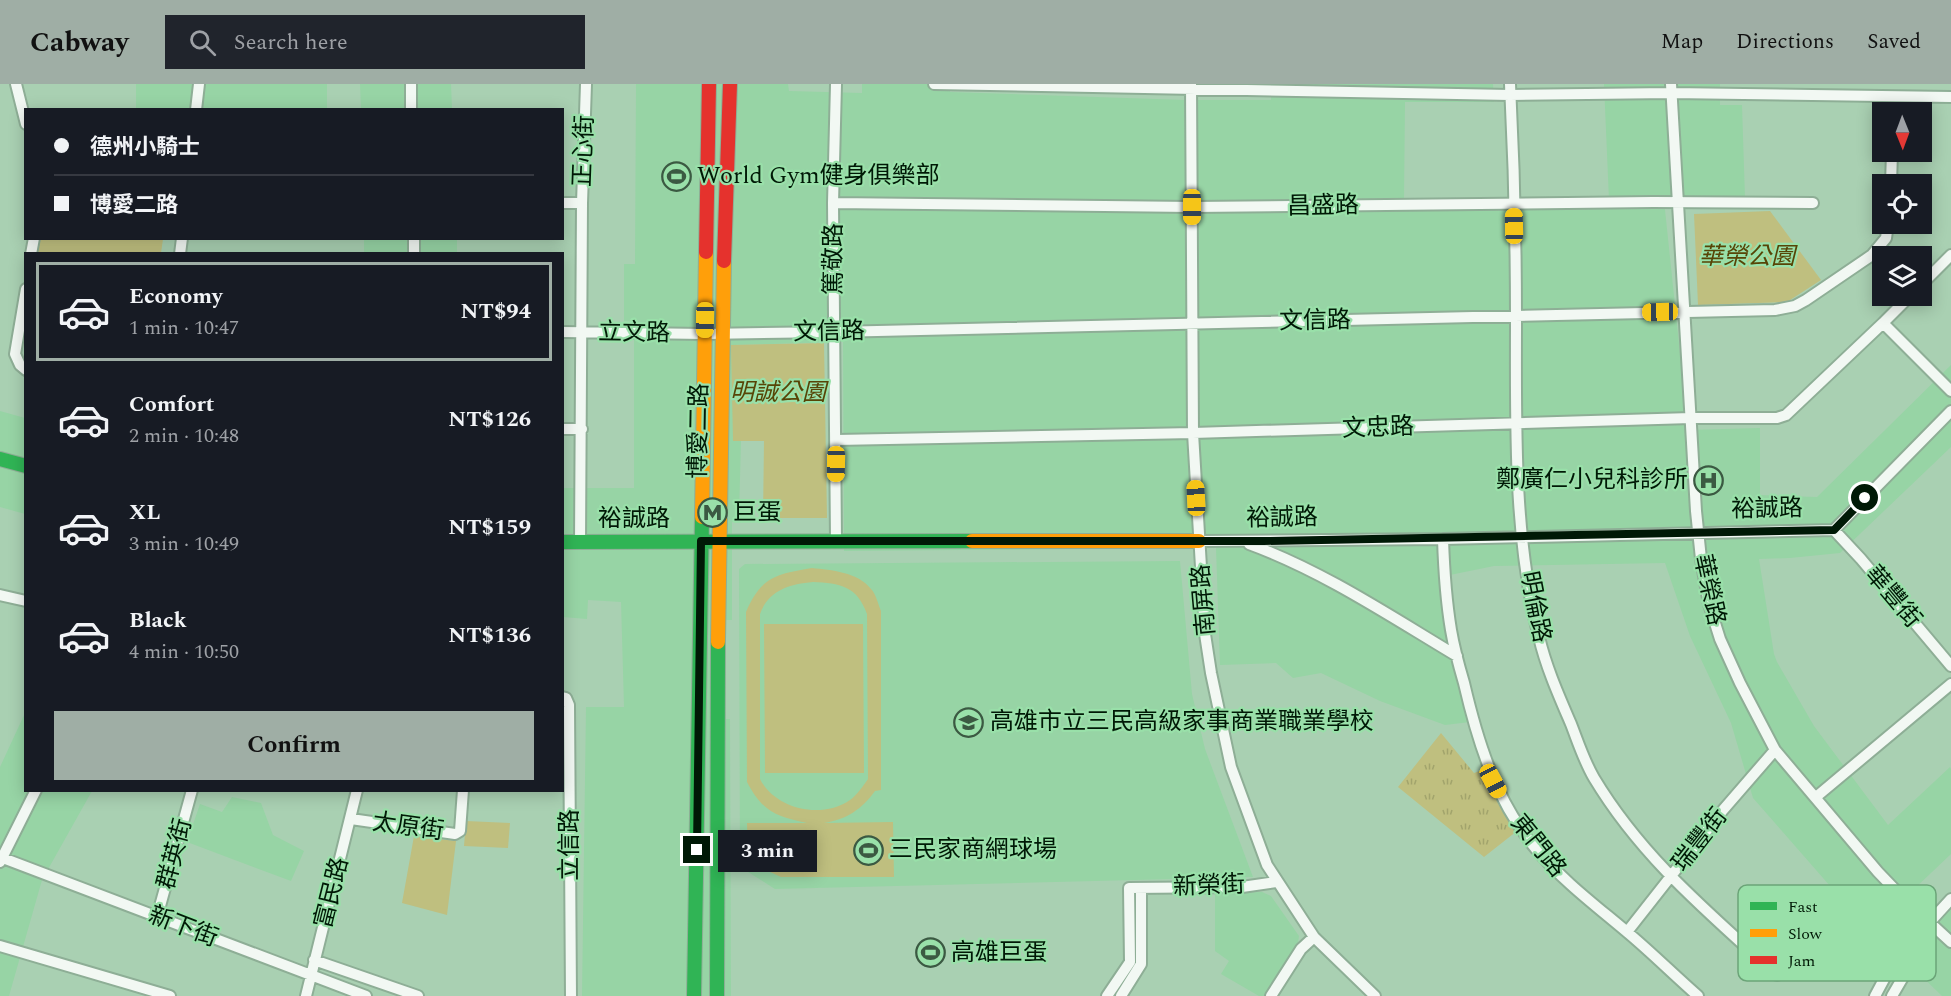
<!DOCTYPE html>
<html lang="en">
<head>
<meta charset="utf-8">
<style>
  :root { --surface:#171b24; --page:#20242c; --text:#f1f3f6; --muted:#9ea1a6; --line:#363941; --accent:#9faea5 }
  body { margin:0; font-family:Spectral,"Noto Sans TC",serif; background:var(--page); color:var(--text); height:100vh; display:flex; flex-direction:column; font-size:22px; white-space:nowrap }
  * { box-sizing:border-box; margin:0 }
  p { font-size:20px; color:var(--muted) }
  .icon { flex:none; width:33px; height:33px; fill:none; stroke:currentColor; stroke-width:2; stroke-linecap:round; stroke-linejoin:round }
  .map { position:relative; flex:1; overflow:hidden }
  .drawer { position:absolute; left:24px; top:168px; width:540px; height:540px; display:flex; flex-direction:column; background:var(--surface); border-radius:0px; box-shadow:0 3px 15px #0003 }
  .drawer>* { flex:none }
  .banner { position:absolute; left:24px; top:24px; width:540px; height:132px; border-radius:0px; box-shadow:0 3px 15px #0003; display:grid; align-content:center; height:132px; padding:0 30px; background:var(--surface) }
  .needle { width:39px; rotate:179deg }
  .tools { position:absolute; left:1872px; top:18px; display:grid; gap:12px }
  .tools a { display:grid; place-items:center; width:60px; height:60px; border-radius:0px; background:var(--surface); box-shadow:0 3px 15px #0003; font-size:30px }
  .end { position:absolute; width:27px; height:27px; margin:-14px; border:8px solid #001906; background:#fff; box-shadow:0 0 0 3px #fff }
  .from { border-radius:50% }
  .bubble { position:absolute; height:42px; border-radius:0px; background:var(--surface); box-shadow:0 3px 15px #0003; font-size:20px; font-weight:700; line-height:42px; text-align:center }
  .car { position:absolute; width:18px; height:36px; margin:-18px -9px; border-radius:8px; box-shadow:0 0 4px 2px #0007; background:linear-gradient(#f5c518 24%,#345 0 40%,#f5c518 0 76%,#345 0 86%,#f5c518 0) }
  .banner b { display:flex; align-items:center; gap:21px; height:57px; font-size:22px }
  .banner b+b { border-top:2px solid var(--line) }
  .banner i { width:15px; height:15px; background:var(--text) }
  ul { padding:10px 0 0; list-style:none }
  li { display:flex; align-items:center; gap:18px; height:99px; margin:0 12px 9px; padding:0 18px; border:3px solid transparent; border-radius:0px }
  li div { flex:1 }
  li b { display:block; font-size:22px }
  li em { font-style:normal; font-weight:700 }
  li.on { border-color:var(--accent) }
  li>.icon { width:54px; height:54px; stroke-width:1.5 }
  .button { display:flex; gap:12px; margin-top:auto; padding:12px 30px }
  .button a { flex:1; height:69px; border-radius:0px; background:var(--accent); color:#111; font-size:24px; font-weight:700; line-height:69px; text-align:center }
  header { display:flex; align-items:center; gap:36px; box-sizing:border-box; height:84px; padding:0 30px; background:var(--accent); color:#111 }
  header strong { font-size:28px }
  nav { display:flex; gap:33px; margin-inline-start:auto; font-size:21px }
  .search { width:420px; height:54px; background:var(--page); display:flex; align-items:center; gap:15px; box-sizing:border-box; padding:0 21px; border-radius:0px; color:var(--muted); font-size:22px }
  .map>svg:first-child { display:block }
</style>
</head>
<body>
<header>
<strong>Cabway</strong>
<div class="search"><svg class="icon" aria-label="search" viewBox="0 0 24 24"><circle cx="10" cy="10" r="6"/><path d="M15 15l6 6"/></svg>Search here</div>
<nav><a>Map</a><a>Directions</a><a>Saved</a></nav>
</header>
<div class="map">
<svg width="1951" height="912" viewBox="0 0 1951 912">
  <defs>
    <pattern id="grass-tufts" width="24" height="20" patternUnits="userSpaceOnUse" patternTransform="scale(1.5)"><rect width="24" height="20" fill="#bfbf7f"/><path d="M3 7l-1-3M5 7V3M7 7l1-3M15 17l-1-3M17 17v-4M19 17l1-3" fill="none" stroke="#a2a46c"/></pattern>
  </defs>
  <rect width="100%" height="100%" fill="#a9d0b2"/>
  <path fill="#97d4a5" d="M136,0h191v25h-191z
    M360,0h91l1,25h-91z
    M636,0h152l1,7 73,2v-9h88v8l235,8h86v-16h222l1,18h-89l-1,98h205l-5,-116h116v21h22l3,93 -81,2 24,230 72,-2v67l57,2 134,-132v82l-111,106 -50,5 -31,1 15,95 3,8 37,64 74,99 62,-58 1,2v85l-39,37 30,27 9,-9v87h-9l-105,-102 -84,-96 -22,-75 -41,-87 -25,-73 -171,3 -49,10 25,146 -25,3 -65,-24 -59,-28 -28,5 -17,-15 -56,2 -4,-117 -372,3 -1,-209 -111,3 2,96h7l-2,75 2,7 -9,-1v98h-6l-1,99h5l1,277h-149l4,-289h38l-3,-105 -33,-2 -1,19 -24,-2 -1,-129h72v-166l-10,-1v-57h11z
    M364,155h93v14h-93z
    M0,327l25,7v96l-25,-7z
    M1180,477l12,133 13,55 48,128 -478,12 -35,-22 -1,-298 6,-5z
    M25,629l1,77 66,1 -50,89 -33,116h-9v-229z
    M232,713l29,6 12,32 31,16 -13,30 -104,-39 13,-38 22,8z
    M1262,808l9,4 28,40 -1,7 -32,53h-7l-38,-22 8,-13 -14,-10v-58z"/>
  <path fill="url(#grass-tufts)" d="M1441,649l33,40 11,-4 32,62 -33,26 -86,-70z"/>
  <path fill="#bfbf7f" fill-rule="evenodd" d="M1770,127l51,69 -34,22 -89,3 -4,-91z
    M40,155v-1l123,1 -2,14h-124z
    M824,259l3,175h-64l1,-77h-31l-2,-96z
    M812,484c19,2 46,4 59,21 5,5 7,15 10,22v179l-6,1c-14,19 -28,28 -51,32l69,-1 1,55h-113l-33,-15 -1,-39h60c-32,-7 -44,-11 -60,-41l-1,-170c15,-35 30,-38 66,-44zM813,498c27,1 44,4 54,32l1,165c-5,7 -11,16 -18,21 -29,20 -75,9 -90,-21v-165c8,-23 29,-30 53,-32z
    M764,540h99l1,149h-99z
    M466,737l44,2 -2,25 -44,-2z
    M414,752l42,5 -9,74 -45,-12z"/>
  <g fill="none" stroke-linecap="round" stroke-linejoin="round">
    <defs>
      <path id="street" d="M16,0l10,40
        M411,0v26
        M836,0l-3,119 3,338
        M934,0l576,11 161,-2 280,4
        M1191,0l2,349 12,201 6,39 20,94 36,98 47,72 61,59
        M1510,0c4,78 6,157 6,235 0,104 -3,217 23,318 7,30 20,59 32,87 7,18 13,37 23,54 48,80 115,135 183,197
        M1671,0l25,427 5,48 8,45 11,35 20,44 35,67 103,122 25,26 48,44
        M196,26l3,-26
        M1893,28v-15
        M1891,100l1,-32
        M562,119h20
        M833,119l359,4 461,-5 160,1
        M414,154v16
        M31,170l3,-16
        M180,170l2,-16
        M1922,200l29,-29
        M26,205l-11,65 5,11 6,5
        M1910,212l-27,27 68,68
        M562,248l143,2 129,-2 941,-22 20,-4 11,-6 66,-45 14,-17 2,-14
        M562,345h20
        M836,356l357,-7 498,-15h86l9,-3 97,-92
        M1834,446l27,29 90,107
        M1443,455c1,31 3,61 8,91 3,18 8,36 13,53 14,60 32,118 72,166 27,32 59,56 91,83 24,20 47,43 71,64
        M1199,457l244,-2 391,-9 117,-119
        M580,458l2,-339 4,-119
        M1249,460c74,27 141,72 208,112
        M0,511l26,6
        M562,613l4,1 3,7 2,291
        M1816,713l135,-113
        M351,735l104,15 5,-3 3,-41
        M0,773l366,139
        M0,778l36,-72
        M157,833l35,-127
        M1627,848l96,-122 52,-60
        M0,862l170,50
        M314,876l104,36
        M306,912l51,-206
        M1107,912l23,-34 -1,-74 113,-1 34,-5
        M1121,912l20,-32v-76
        M1271,912l30,-47 13,-12
        M1875,912l22,-41 14,-22 18,-10 22,-24
        M1892,912l31,-53 6,-20"/>
      <path id="fast" d="M0,375l26,7
        M562,458l410,-1
        M694,912l8,-479
        M717,912l1,-354"/>
      <path id="slow" d="M702,433l4,-265
        M972,457h227
        M718,558l6,-381"/>
      <path id="jam" d="M706,168l3,-168
        M724,177l6,-177"/>
    </defs>
    <use href="#street" stroke="#8eae96" stroke-width="14"/>
    <use href="#fast" stroke="#8eae96" stroke-width="16"/>
    <use href="#slow" stroke="#8eae96" stroke-width="16"/>
    <use href="#jam" stroke="#8eae96" stroke-width="16"/>
    <use href="#street" stroke="#f2f8f3" stroke-width="10"/>
    <use href="#fast" stroke="#30b455" stroke-width="14"/>
    <use href="#slow" stroke="#ff9f0a" stroke-width="14"/>
    <use href="#jam" stroke="#e5322d" stroke-width="14"/>
  </g>
  <g fill="none" stroke-linecap="round" stroke-linejoin="round">
    <path stroke="#001906" stroke-width="8" d="M697,766l4,-309h563l570,-11 31,-32"/>
  </g>
  <defs>
    <symbol id="stadium-ring" viewBox="-11 -11 22 22"><circle r="9.5" fill="#99e0a9" stroke="#3b5942" stroke-width="1.5"/><path d="M0-5a6.5 5 0 1 0 0 10a6.5 5 0 1 0 0-10ZM-3.5-1.8h7v3.6h-7Z" fill="#3b5942"/></symbol>
    <symbol id="hospital-ring" viewBox="-11 -11 22 22"><circle r="9.5" fill="#99e0a9" stroke="#3b5942" stroke-width="1.5"/><path d="M-5-5h3v3.5h4V-5h3V5h-3V1.5h-4V5h-3Z" fill="#3b5942"/></symbol>
    <symbol id="metro-ring" viewBox="-11 -11 22 22"><circle r="9.5" fill="#99e0a9" stroke="#3b5942" stroke-width="1.5"/><path d="M-5.5 5V-5H-3L0 0L3-5H5.5V5H3V-.5L0 4L-3-.5V5Z" fill="#3b5942"/></symbol>
    <symbol id="school-ring" viewBox="-11 -11 22 22"><circle r="9.5" fill="#99e0a9" stroke="#3b5942" stroke-width="1.5"/><path d="M0-5L7-2L0 1L-7-2ZM-4 1L0 2.5L4 1V4Q0 6-4 4Z" fill="#3b5942"/></symbol>
  </defs>
  <g fill-rule="evenodd">
    <use href="#stadium-ring" x="660" y="76" width="33" height="33"/>
    <use href="#hospital-ring" x="1692" y="380" width="33" height="33"/>
    <use href="#metro-ring" x="696" y="412" width="33" height="33"/>
    <use href="#school-ring" x="952" y="622" width="33" height="33"/>
    <use href="#stadium-ring" x="852" y="750" width="33" height="33"/>
    <use href="#stadium-ring" x="914" y="852" width="33" height="33"/>
  </g>
  <g text-anchor="middle" dominant-baseline="central" stroke-width="4.5" stroke-linejoin="round" paint-order="stroke">
    <g font-size="24" fill="#001906" stroke="#99e0a9">
      <text transform="translate(584 67) rotate(-88)">正心街</text>
      <text transform="translate(1323 122) rotate(-1)">昌盛路</text>
      <text transform="translate(834 175) rotate(-90)">篤敬路</text>
      <text transform="translate(1315 237) rotate(-1)">文信路</text>
      <text transform="translate(829 248) rotate(-1)">文信路</text>
      <text transform="translate(634 249) rotate(1)">立文路</text>
      <text transform="translate(1378 344) rotate(-2)">文忠路</text>
      <text transform="translate(699 347) rotate(-89)">博愛二路</text>
      <text transform="translate(1767 425) rotate(-1)">裕誠路</text>
      <text transform="translate(1282 434) rotate(-1)">裕誠路</text>
      <text x="634" y="435">裕誠路</text>
      <text transform="translate(1709 506) rotate(78)">華榮路</text>
      <text transform="translate(1893 513) rotate(50)">華豐街</text>
      <text transform="translate(1204 516) rotate(-95)">南屏路</text>
      <text transform="translate(1535 523) rotate(79)">明倫路</text>
      <text transform="translate(408 743) rotate(8)">太原街</text>
      <text transform="translate(1700 756) rotate(-52)">瑞豐街</text>
      <text transform="translate(570 761) rotate(-90)">立信路</text>
      <text transform="translate(1538 762) rotate(51)">東門路</text>
      <text transform="translate(175 770) rotate(-75)">群英街</text>
      <text transform="translate(1209 802) rotate(-2)">新榮街</text>
      <text transform="translate(332 809) rotate(-76)">富民路</text>
      <text transform="translate(183 843) rotate(21)">新下街</text>
    </g>
    <g font-size="24" fill="#001906" stroke="#99e0a9" text-anchor="start">
      <text x="697" y="92">World Gym健身俱樂部</text>
      <text x="1688" y="396" text-anchor="end">鄭廣仁小兒科診所</text>
      <text x="733" y="429">巨蛋</text>
      <text x="990" y="638">高雄市立三民高級家事商業職業學校</text>
      <text x="889" y="766">三民家商網球場</text>
      <text x="951" y="869">高雄巨蛋</text>
    </g>
    <g font-size="24" font-style="italic" fill="#574406" stroke="#99e0a9">
      <text x="1747" y="173">華榮公園</text>
      <text x="778" y="309">明誠公園</text>
    </g>
  </g>
  <rect x="1738" y="801" width="198" height="96" rx="9" fill="#99e0a9" stroke="#6ba478" stroke-width="1.5"/>
  <rect x="1750" y="818" width="27" height="8" fill="#30b455"/>
  <rect x="1750" y="845" width="27" height="8" fill="#ff9f0a"/>
  <rect x="1750" y="872" width="27" height="8" fill="#e5322d"/>
  <g font-size="16" fill="#001906">
    <text x="1788" y="828">Fast</text>
    <text x="1788" y="855">Slow</text>
    <text x="1788" y="882">Jam</text>
  </g>
</svg>
<div class="tools">
<a><svg class="needle" viewBox="-14 -14 28 28"><path d="M0-13l5 13h-10z" fill="#e53935"/><path d="M0 13l5-13h-10z" fill="#9ea1a6"/></svg></a>
<a><svg class="icon" aria-label="locate" viewBox="0 0 24 24"><circle cx="12" cy="12" r="6"/><path d="M12 2v4M12 18v4M2 12h4M18 12h4"/></svg></a>
<a><svg class="icon" aria-label="layers" viewBox="0 0 24 24"><path d="M12 4l9 5-9 5-9-5zM3 14l9 5 9-5"/></svg></a>
</div>
<i class="end from" style="left:1865px;top:414px"></i>
<i class="end" style="left:697px;top:766px"></i>
<div class="bubble" style="left:718px;top:746px;width:99px">3 min</div>
<i class="car" style="left:1192px;top:123px;rotate:180deg"></i>
<i class="car" style="left:1514px;top:142px;rotate:359deg"></i>
<i class="car" style="left:1660px;top:228px;rotate:269deg"></i>
<i class="car" style="left:705px;top:236px;rotate:181deg"></i>
<i class="car" style="left:836px;top:380px;rotate:181deg"></i>
<i class="car" style="left:1196px;top:414px;rotate:357deg"></i>
<i class="car" style="left:1493px;top:697px;rotate:152deg"></i>
<div class="banner">
<b><i class="from"></i>德州小騎士</b>
<b><i></i>博愛二路</b>
</div>
<section class="drawer">
<ul>
<li class="on"><svg class="icon" aria-label="car" viewBox="0 0 24 24"><path d="M5 17H2v-5l4-1 3-4h7l3 4 3 1v5h-3M9 17h6M6 11h13"/><circle cx="7" cy="17" r="2"/><circle cx="17" cy="17" r="2"/></svg><div><b>Economy</b><p>1 min · 10:47</p></div><em>NT$94</em></li>
<li><svg class="icon" aria-label="car" viewBox="0 0 24 24"><path d="M5 17H2v-5l4-1 3-4h7l3 4 3 1v5h-3M9 17h6M6 11h13"/><circle cx="7" cy="17" r="2"/><circle cx="17" cy="17" r="2"/></svg><div><b>Comfort</b><p>2 min · 10:48</p></div><em>NT$126</em></li>
<li><svg class="icon" aria-label="car" viewBox="0 0 24 24"><path d="M5 17H2v-5l4-1 3-4h7l3 4 3 1v5h-3M9 17h6M6 11h13"/><circle cx="7" cy="17" r="2"/><circle cx="17" cy="17" r="2"/></svg><div><b>XL</b><p>3 min · 10:49</p></div><em>NT$159</em></li>
<li><svg class="icon" aria-label="car" viewBox="0 0 24 24"><path d="M5 17H2v-5l4-1 3-4h7l3 4 3 1v5h-3M9 17h6M6 11h13"/><circle cx="7" cy="17" r="2"/><circle cx="17" cy="17" r="2"/></svg><div><b>Black</b><p>4 min · 10:50</p></div><em>NT$136</em></li>
</ul>
<div class="button"><a>Confirm</a></div>
</section>
</div>
</body>
</html>
